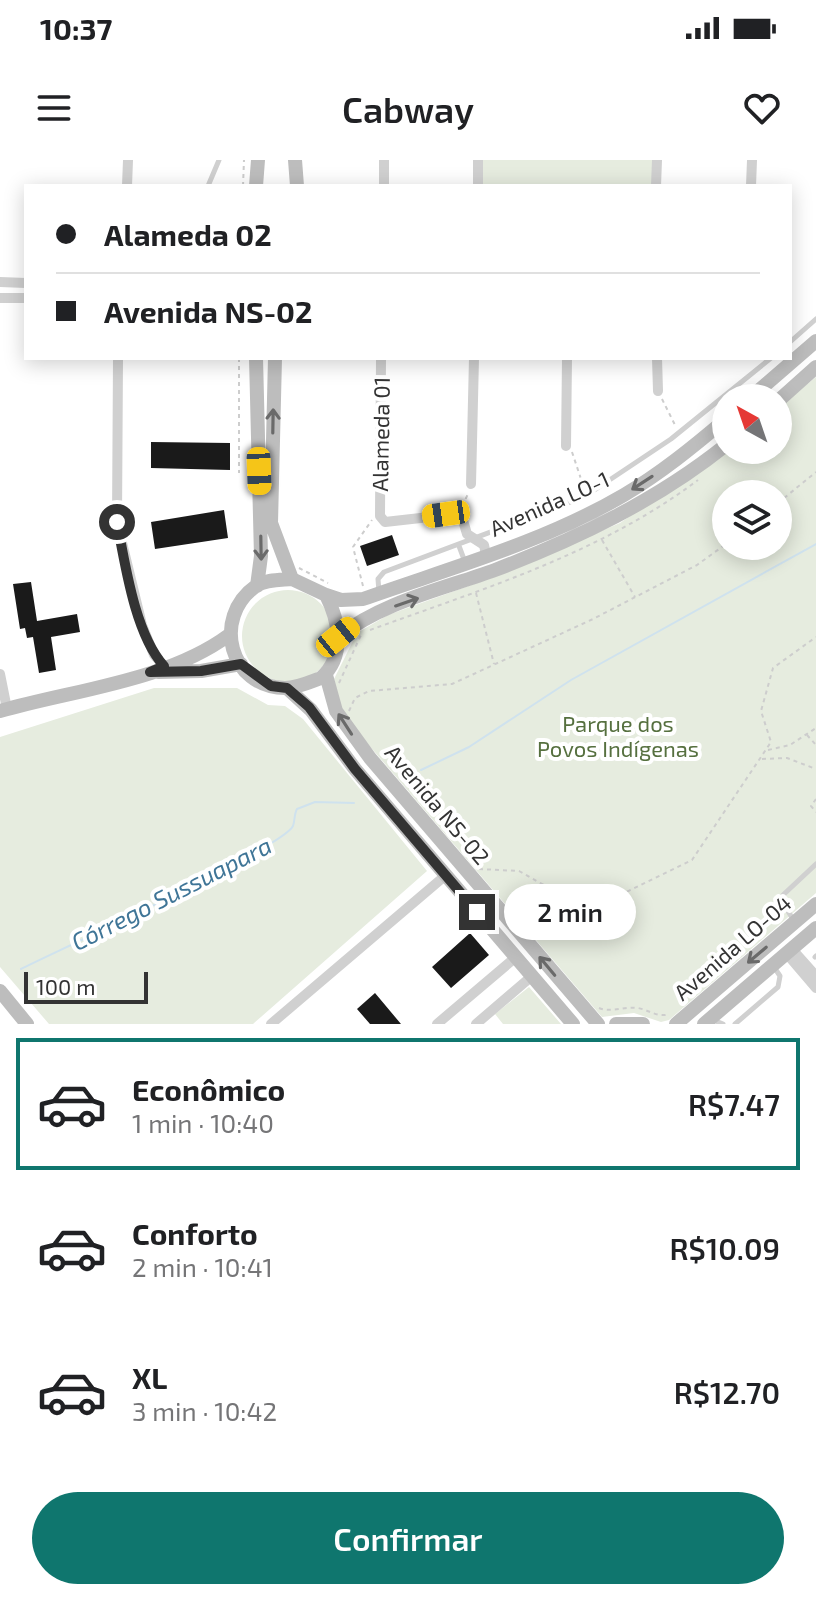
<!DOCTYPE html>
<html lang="pt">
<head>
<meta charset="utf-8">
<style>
  :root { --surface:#fff; --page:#f6f6f6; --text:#202124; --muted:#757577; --line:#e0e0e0; --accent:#0f766e }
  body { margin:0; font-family:"Exo 2",sans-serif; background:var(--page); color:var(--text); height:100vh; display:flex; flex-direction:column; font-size:30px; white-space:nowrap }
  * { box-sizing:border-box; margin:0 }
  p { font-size:26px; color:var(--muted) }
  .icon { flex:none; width:44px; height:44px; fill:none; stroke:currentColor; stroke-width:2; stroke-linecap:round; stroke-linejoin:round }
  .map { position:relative; height:864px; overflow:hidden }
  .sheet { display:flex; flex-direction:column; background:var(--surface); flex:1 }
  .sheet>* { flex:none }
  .top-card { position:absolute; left:24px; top:24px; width:768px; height:176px; border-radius:0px; box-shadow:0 4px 20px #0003; display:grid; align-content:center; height:176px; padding:0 32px; background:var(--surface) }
  .needle { width:52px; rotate:320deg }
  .controls { position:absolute; left:712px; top:224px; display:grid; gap:16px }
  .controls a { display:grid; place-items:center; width:80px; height:80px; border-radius:50%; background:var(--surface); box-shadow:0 4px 20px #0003; font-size:40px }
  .scale { position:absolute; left:24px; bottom:20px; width:124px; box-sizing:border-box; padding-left:8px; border:4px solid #333; border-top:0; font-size:22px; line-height:28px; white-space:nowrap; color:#333; -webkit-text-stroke:6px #fff; paint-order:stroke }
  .end { position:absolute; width:36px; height:36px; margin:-18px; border:10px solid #333; background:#fff; box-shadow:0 0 0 4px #fff }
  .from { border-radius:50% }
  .bubble { position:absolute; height:56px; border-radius:28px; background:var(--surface); box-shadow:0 4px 20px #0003; font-size:26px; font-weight:600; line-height:56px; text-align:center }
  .car { position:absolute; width:24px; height:48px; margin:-24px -12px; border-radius:10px; box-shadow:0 0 6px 2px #0007; background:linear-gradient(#f5c518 24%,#345 0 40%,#f5c518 0 76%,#345 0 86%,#f5c518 0) }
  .top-card b { display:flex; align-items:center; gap:28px; height:76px; font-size:30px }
  .top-card b+b { border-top:2px solid var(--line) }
  .top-card i { width:20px; height:20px; background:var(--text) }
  ul { padding:14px 0 0; list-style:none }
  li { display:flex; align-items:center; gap:24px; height:132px; margin:0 16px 12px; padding:0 16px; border:4px solid transparent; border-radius:0px }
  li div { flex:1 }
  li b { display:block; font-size:30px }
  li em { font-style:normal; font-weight:600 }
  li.active { border-color:var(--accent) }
  li>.icon { width:72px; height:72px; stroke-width:1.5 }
  .cta { display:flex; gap:16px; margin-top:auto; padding:16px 32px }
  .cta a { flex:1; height:92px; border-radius:48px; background:var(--accent); color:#fff; font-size:32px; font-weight:600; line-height:92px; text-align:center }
  .status { display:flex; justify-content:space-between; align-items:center; height:56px; padding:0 40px; background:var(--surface); direction:ltr }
  .status svg { height:22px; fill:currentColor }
  header { display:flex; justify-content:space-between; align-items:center; height:104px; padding:0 32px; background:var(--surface); font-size:36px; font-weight:600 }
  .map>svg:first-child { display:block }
</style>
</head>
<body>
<div class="status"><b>10:37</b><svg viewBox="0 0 49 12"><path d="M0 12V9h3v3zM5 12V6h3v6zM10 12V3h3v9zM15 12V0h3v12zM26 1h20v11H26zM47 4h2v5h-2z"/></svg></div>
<header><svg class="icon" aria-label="menu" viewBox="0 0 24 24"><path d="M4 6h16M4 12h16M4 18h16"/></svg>Cabway<svg class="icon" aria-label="heart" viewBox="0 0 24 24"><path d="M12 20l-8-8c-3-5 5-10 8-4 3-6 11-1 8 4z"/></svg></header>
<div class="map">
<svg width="816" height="864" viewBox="0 0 816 864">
  <rect width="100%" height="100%" fill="#fff"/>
  <path fill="#e6ecdf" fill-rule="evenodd" d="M481,0h172v26h-172z
    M816,217v516l-147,127 -8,2 -27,-9 -32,4 -235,-274 -26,-35 -7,-29 23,-46 31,-18 97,-35 135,-57 106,-73h52v-42zM726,334h52v52h-52z
    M242 476a46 46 0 1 1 92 0a46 46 0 1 1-92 0Z
    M154,528h83l31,17 17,1 18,13 124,152 -174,153h-204l-49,-57v-230z
    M529,827l32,37h-58l-8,-10z"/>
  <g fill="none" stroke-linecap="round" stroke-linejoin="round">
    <path stroke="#cfe2ee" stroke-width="2" d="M421,610l48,-23 102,-67 245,-136
      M21,809c36,-18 261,-121 272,-143 2,-5 1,-12 4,-17l18,-7 39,1"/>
  </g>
  <path fill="#1a1a1a" d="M151,282l79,1v27l-79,-2z
    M224,350l4,28 -73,11 -4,-27z
    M392,375l7,20 -32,11 -7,-20z
    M31,422l6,39 40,-7 3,18 -29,5 5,33 -17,3 -6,-36 -6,1 -2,-10 -5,1 -7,-45z
    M470,773l19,22 -38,33 -19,-21z
    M375,833l26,31h-31l-13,-15z"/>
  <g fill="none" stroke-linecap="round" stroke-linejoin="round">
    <path stroke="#cdcdcd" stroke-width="2" stroke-dasharray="4 4" stroke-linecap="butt" d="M243,26l1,-26
      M239,198v115
      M662,239l13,26
      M572,292l12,36
      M778,343l38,-31
      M462,346l6,-12
      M602,380l33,57
      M299,408l29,15
      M363,426l-10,-39 19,-27
      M476,433l18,71
      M370,470c113,-41 231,-77 328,-150
      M339,523l22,-48
      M349,551l6,-13 14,-7 83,-7 141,-65 104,-54 29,-21
      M807,575l9,10
      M768,590l22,-5 26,-17
      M762,599l25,-1 29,11
      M816,639l-5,7 5,6
      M479,709l40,2 62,35 25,-4 86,-42 79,-118 -10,-31 12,-43 43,-31
      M599,848c13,5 25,-2 39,0 11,2 20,10 31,6"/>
    <path stroke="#d0d0d0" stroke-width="5" d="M208,26l11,-26
      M790,182l26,-23
      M459,386l6,16
      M379,432l-1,-13 6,-7 200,-75 87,-58 100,-81
      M794,761l-11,-18v-8l33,-31
      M815,797l1,-1
      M711,859l12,5
      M735,864l43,-37 2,-11 -6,-9"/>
    <path stroke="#d0d0d0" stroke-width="10" d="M127,26l1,-26
      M384,26v-26
      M478,26v-26
      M656,26l1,-26
      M751,26l1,-26
      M0,122l26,1
      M0,138h26
      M118,198l-1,164 25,103 12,30 10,11
      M381,198l-1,158 5,6 71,-8 6,3 5,17 17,11 2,10
      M657,198l1,33
      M566,286l1,-88
      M471,324l3,-126
      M0,514l7,35
      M792,789l24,27
      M787,794l29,34
      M271,864l175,-149
      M437,864l79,-67
      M476,864l56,-48"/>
    <path stroke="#bdbdbd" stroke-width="14" d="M295,0l2,26
      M256,26l2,-26
      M256,198l5,198 -4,30
      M275,198l-4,165 21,56
      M750,238l66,-57
      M778,241l38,-34
      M292,419l34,16c13,25 20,61 -5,83 -11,4 -23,10 -36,10 -55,0 -74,-70 -29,-102 10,-7 25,-6 36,-7z
      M326,435l15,5 22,-1c87,-31 181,-57 261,-104 37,-22 69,-48 102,-76
      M338,477c44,-35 105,-48 157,-67 83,-32 161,-69 231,-125
      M158,512l43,-1 40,-7
      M326,515l10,36 34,47 228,266
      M287,528l24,22 44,59 218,255
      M0,551c73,-21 167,-30 229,-76
      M0,831l27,33
      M616,864h27
      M676,864l140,-120
      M704,864l112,-96"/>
  </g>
  <defs><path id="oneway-shaft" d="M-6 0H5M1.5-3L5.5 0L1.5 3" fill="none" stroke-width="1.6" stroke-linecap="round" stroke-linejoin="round" transform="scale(2)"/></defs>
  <g stroke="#6a6a6a">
    <use href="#oneway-shaft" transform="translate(273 261) rotate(-89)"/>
    <use href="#oneway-shaft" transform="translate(642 323) rotate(147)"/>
    <use href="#oneway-shaft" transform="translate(261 388) rotate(89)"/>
    <use href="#oneway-shaft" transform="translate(407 442) rotate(-19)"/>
    <use href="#oneway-shaft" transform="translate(345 564) rotate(-123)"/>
    <use href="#oneway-shaft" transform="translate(757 795) rotate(140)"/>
    <use href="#oneway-shaft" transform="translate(547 806) rotate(-130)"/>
  </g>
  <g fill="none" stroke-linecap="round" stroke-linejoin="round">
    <path stroke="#333" stroke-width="10" d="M117,362c8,42 18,112 47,144l-14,6 51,-1 40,-7 30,22 16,2 22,19 46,62 122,143"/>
  </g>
  <g text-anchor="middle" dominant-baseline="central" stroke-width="8" stroke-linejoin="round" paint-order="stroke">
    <g font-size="22" fill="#333" stroke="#fff">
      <text transform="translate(380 274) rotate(-89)">Alameda 01</text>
      <text transform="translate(549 343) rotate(-24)">Avenida LO-1</text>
      <text transform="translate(438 644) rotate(50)">Avenida NS-02</text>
      <text transform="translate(732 787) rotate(-41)">Avenida LO-04</text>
    </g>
    <g font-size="22" fill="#56703f" stroke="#fff">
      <text x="618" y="563">Parque dos<tspan x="618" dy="25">Povos Indígenas</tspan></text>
    </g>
    <g font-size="24" font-style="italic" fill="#3f7597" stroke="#fff">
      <text transform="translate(171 733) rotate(-27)">Córrego Sussuapara</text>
    </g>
  </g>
</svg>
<div class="controls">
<a><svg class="needle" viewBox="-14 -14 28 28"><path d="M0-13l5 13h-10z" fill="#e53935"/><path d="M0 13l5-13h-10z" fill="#757577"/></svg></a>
<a><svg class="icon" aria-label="layers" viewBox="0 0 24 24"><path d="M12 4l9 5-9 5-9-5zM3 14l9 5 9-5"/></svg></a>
</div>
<div class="scale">100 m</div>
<i class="end from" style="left:117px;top:362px"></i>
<i class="end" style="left:477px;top:752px"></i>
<div class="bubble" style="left:504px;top:724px;width:132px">2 min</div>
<i class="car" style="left:259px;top:311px;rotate:178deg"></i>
<i class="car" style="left:446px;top:354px;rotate:262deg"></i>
<i class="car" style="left:338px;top:477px;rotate:51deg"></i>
<div class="top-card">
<b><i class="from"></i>Alameda 02</b>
<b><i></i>Avenida NS-02</b>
</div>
</div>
<section class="sheet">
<ul>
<li class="active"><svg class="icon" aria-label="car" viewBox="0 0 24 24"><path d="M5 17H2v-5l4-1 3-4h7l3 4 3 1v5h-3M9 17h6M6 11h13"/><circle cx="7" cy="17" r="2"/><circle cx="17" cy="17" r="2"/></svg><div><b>Econômico</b><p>1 min · 10:40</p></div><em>R$7.47</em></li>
<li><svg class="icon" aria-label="car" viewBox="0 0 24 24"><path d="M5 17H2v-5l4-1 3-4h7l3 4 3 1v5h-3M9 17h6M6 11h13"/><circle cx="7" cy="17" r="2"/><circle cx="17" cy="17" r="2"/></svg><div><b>Conforto</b><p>2 min · 10:41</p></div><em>R$10.09</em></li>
<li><svg class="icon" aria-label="car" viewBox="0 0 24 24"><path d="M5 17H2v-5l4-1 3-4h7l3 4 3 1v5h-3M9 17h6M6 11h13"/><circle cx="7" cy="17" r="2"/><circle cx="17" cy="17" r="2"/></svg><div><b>XL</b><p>3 min · 10:42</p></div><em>R$12.70</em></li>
</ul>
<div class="cta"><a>Confirmar</a></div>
</section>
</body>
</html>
